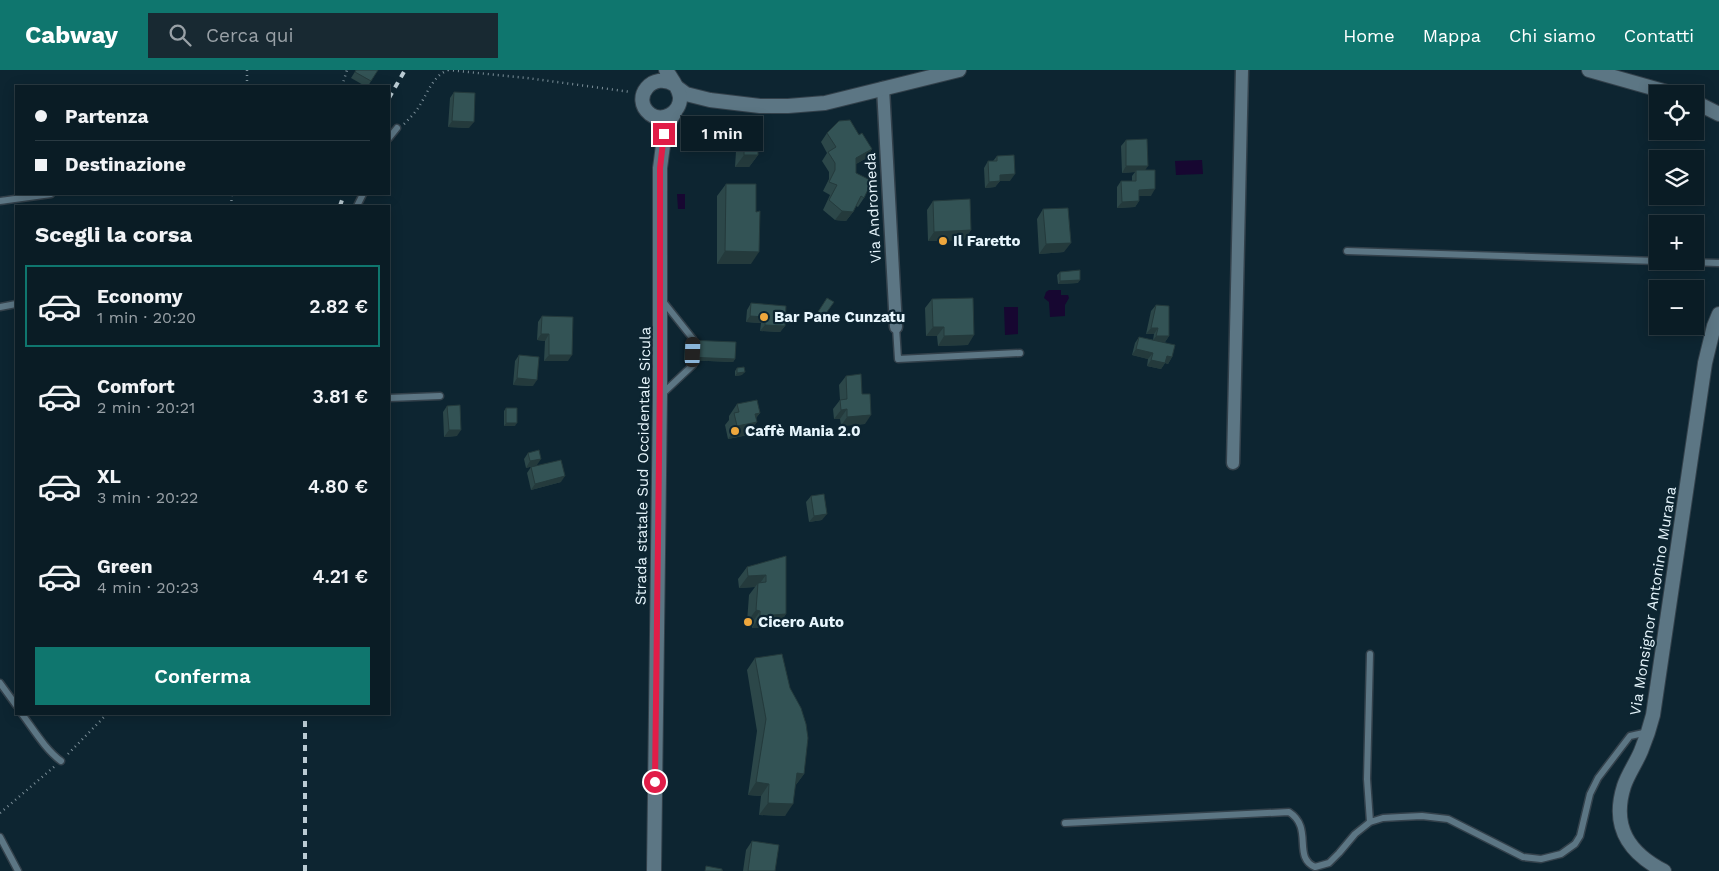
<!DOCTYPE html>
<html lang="it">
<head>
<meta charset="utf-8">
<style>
  :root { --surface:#0a1c25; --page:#182932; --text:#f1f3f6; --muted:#99a1a7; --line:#2a3a42; --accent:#0f766e }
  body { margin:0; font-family:"Work Sans",sans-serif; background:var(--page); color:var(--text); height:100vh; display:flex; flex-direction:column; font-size:19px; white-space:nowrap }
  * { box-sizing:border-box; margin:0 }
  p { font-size:16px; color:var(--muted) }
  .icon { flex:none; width:28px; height:28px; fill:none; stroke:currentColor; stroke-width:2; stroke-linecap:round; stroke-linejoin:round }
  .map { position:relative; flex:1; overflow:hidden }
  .sheet { position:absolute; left:15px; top:135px; width:375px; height:510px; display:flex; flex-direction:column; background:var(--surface); border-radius:0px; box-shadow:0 2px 12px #0003,0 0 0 1px var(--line) }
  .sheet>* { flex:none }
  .banner { position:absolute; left:15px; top:15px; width:375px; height:110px; border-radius:0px; box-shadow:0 2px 12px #0003,0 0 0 1px var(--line); display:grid; align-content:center; height:110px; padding:0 20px; background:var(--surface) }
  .tools { position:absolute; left:1649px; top:15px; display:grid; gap:10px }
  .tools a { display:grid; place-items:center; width:55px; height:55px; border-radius:0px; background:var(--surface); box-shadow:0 2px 12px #0003,0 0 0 1px var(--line); font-size:25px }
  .end { position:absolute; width:22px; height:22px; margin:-11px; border:6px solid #e11d48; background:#fff; box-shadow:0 0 0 2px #fff }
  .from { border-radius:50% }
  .bubble { position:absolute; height:35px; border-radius:0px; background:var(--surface); box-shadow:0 2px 12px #0003,0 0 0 1px var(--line); font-size:16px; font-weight:600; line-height:35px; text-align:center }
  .car { position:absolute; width:15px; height:30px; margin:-15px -8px; border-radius:6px; box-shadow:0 0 4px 1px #0007; background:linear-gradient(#222 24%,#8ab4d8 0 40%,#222 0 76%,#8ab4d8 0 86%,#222 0) }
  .banner b { display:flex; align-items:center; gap:18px; height:48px; font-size:19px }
  .banner b+b { border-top:1px solid var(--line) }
  .banner i { width:12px; height:12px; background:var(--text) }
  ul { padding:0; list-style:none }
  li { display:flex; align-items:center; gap:15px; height:82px; margin:0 10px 8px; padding:0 10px; border:2px solid transparent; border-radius:0px }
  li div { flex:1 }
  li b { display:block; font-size:19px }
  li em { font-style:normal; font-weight:600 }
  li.current { border-color:var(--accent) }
  li>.icon { width:45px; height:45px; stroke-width:1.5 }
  h2 { padding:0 20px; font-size:22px; line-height:60px }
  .button { display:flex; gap:10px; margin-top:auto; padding:10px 20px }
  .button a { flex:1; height:58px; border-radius:0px; background:var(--accent); color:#fff; font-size:20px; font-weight:600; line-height:58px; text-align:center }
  header { display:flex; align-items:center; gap:30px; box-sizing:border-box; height:70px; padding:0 25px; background:var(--accent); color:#fff }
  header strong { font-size:24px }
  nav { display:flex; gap:28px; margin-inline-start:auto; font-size:18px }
  .search { width:350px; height:45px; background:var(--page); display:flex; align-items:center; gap:12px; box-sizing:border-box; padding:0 18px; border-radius:0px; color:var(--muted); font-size:19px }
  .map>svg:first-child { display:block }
</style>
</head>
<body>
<header>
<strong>Cabway</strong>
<div class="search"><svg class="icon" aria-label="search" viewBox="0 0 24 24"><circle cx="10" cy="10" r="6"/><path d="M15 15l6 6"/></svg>Cerca qui</div>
<nav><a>Home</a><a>Mappa</a><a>Chi siamo</a><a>Contatti</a></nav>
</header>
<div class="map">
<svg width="1719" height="801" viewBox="0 0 1719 801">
  <rect width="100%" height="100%" fill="#0d2531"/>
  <path fill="#170731" d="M1202,90l1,14 -27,1 -1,-14z
    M677,124h8v15h-7z
    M1049,220h12v5h7l1,3 -4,7v11l-15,1 -1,-15 -5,-4 2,-6z
    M1004,237h14v27l-13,1z"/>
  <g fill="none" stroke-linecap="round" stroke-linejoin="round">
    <defs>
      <path id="service" d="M389,68l8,-10
        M0,131l51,-7
        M357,136l6,-12
        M1347,181l372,12
        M0,237l16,-3
        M896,257l2,32 122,-6
        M661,325l32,-30v-26l-31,-39
        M389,328l51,-2
        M1370,584l-3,125 3,43
        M0,613l16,22
        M22,644c12,16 23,35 39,47
        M1065,753l224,-11c25,16 3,45 26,55l14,-4 10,-10 16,-19 15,-12 13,-4 18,-1 21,-1 26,3 75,38 18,2 20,-5 14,-10 5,-8 10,-42 8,-16 32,-42 18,-4
        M0,767l18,34"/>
      <path id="minor" d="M883,18l13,239
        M1233,393l9,-393"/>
      <path id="tertiary" d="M1589,0l85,24
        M678,18l8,6 24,6 50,6h28l37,-3 134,-33
        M1695,32l24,12
        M1664,801c-35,-18 -53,-44 -40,-85 4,-12 12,-23 17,-35 5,-12 9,-24 12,-36l52,-352 9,-37 5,-12"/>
      <path id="secondary" d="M666,0c5,8 13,18 14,27 1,16 -18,26 -30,17 -20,-16 3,-44 25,-29
        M654,801l6,-475v-228c3,-20 3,-38 15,-56"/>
    </defs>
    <use href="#service" stroke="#33414b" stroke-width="9"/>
    <use href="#minor" stroke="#33414b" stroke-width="15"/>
    <use href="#tertiary" stroke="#33414b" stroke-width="16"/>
    <use href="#secondary" stroke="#33414b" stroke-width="16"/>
    <path stroke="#7c8f99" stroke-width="2.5" stroke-dasharray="1 4" stroke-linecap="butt" d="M448,0l79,8 104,14
      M247,16v-16
      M342,16l5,-16
      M404,54c6,-6 12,-12 16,-19 8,-13 13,-29 28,-35
      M231,136l1,-12
      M68,684l39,-40
      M0,743l55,-47"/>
    <use href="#service" stroke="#5c7684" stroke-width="6"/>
    <use href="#minor" stroke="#5c7684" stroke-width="12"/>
    <use href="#tertiary" stroke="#5c7684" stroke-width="14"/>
    <use href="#secondary" stroke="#5c7684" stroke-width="14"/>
    <path stroke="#bacbd3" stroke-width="4" stroke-dasharray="6 6" stroke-linecap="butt" d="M389,28l16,-28
      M340,136l4,-12
      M305,801v-157"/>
  </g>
  <path fill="#2c4749" d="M356,0h22l-10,16h-3l-14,-8z
    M454,22l15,36 -21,-1 2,-29z
    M827,63l32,2 13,14 -7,10 -9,5v9l8,25 -6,9 -2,-1 -3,6 -7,9 -11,-1 -12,-10 7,-15 -7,-4 6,-12v-7l-7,-11 5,-8 -6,-11z
    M744,69l14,16 -9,12h-14l1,-16z
    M1126,70l19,30 6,26h-12v5l-4,6 -18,1v-21l4,-6h11v-5l3,-4 -13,1 -1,-27z
    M997,86l13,25h-10l-5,6 -10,1 -1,-20 4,-7h5z
    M726,114l30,28 -5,52h-34v-68z
    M933,131l38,29 -7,10 -36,1 -1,-31z
    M1043,139l21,43 -25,2 -2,-35z
    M1060,202l18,11 -20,1 -1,-9z
    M827,228l7,4 -12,17 -6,-4z
    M932,229l36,46 -30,1 -1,-10h-11l-1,-28z
    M751,233l34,23 -5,6 -20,-1 1,-8 -15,-1 1,-12z
    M1156,235l13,31 -4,6h-3l10,15 -4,7 -3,-1 -4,6 -14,-3 1,-7 -16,-4 3,-12 4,-6 14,3 1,-6h-8l5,-23z
    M542,246l26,45h-24l1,-20 -8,-1 1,-18z
    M687,270l48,19 -2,3 -49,-2 1,-17z
    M519,285l14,31 -20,-1 2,-24z
    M737,298l5,7 -7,1v-5z
    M846,306l19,48 -24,2 -1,-7h-6l-1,-10 7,-9 -1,-15z
    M737,334l23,9 -4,5 -8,17 -20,4 -3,-14 4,-5v-4z
    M447,336l10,30 -13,1 -1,-25z
    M506,338l9,18h-11v-15z
    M528,383l9,12 -11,3 -2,-9z
    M531,397l30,15 -30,8 -4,-17z
    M811,426l11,24 -13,2 -3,-20z
    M786,486v58l-8,12 -26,2v-5l-5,-1 2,-27 6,-8 -16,1 -1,-9 9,-12z
    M755,588l49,116 -9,12 -10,30 -26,-1 2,-19 -13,-1 9,-64 -10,-61z
    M752,771l23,30h-32l3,-21z"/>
  <path fill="#243a3c" d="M452,51l22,1 -5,6 -21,-1z
    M872,79l-7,10 -16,9 7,-10z
    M744,85h14l-9,12h-14z
    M1126,96h22l-4,6 -8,-2 -1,2 -13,1z
    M1015,104l-5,7h-10l-5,6 -10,1 4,-6 11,-7z
    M1155,119l-4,7h-16l4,-6z
    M1139,131l-4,6 -18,1 5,-6z
    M842,141l11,1 -7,9 -11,-1z
    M971,160l-7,10 -36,1 6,-9z
    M1071,173l-7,9 -25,2 7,-10z
    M725,181l34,1 -8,12h-34z
    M1080,210l-2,3 -20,1 2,-3z
    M750,246l15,1 -4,6 -15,-1z
    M765,255l20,1 -5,6 -20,-1z
    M933,257h11l-7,9h-11z
    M1151,258h7l-4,6h-8z
    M541,264h8l-4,7 -8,-1z
    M974,265l-6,10 -30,1 6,-10z
    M1156,266h13l-4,6h-13z
    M1136,279l17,4 -5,6 -16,-4z
    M549,285h23l-4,6h-24z
    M1167,286l5,1 -4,7 -3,-1 -4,6 -14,-3 4,-6z
    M687,287l48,2 -2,3 -49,-2z
    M745,302l-3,3 -7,1 2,-3z
    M517,308l20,2 -4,6 -20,-1z
    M847,339l-7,10h-6l7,-9z
    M760,343l-8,10 5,-1 -9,13 -20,4 9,-13 18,-12z
    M871,345l-6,9 -24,2 6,-9z
    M506,353h11l-2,3h-11z
    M449,360h12l-4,6 -13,1z
    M541,389l-4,6 -11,3 4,-7z
    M565,406l-4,6 -30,8 4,-6z
    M827,444l-5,6 -13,2 5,-6z
    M766,505l-9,12 1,-4 -3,4 -16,1 9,-12z
    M756,540l4,1 -8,12 -5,-1z
    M786,544l-8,12 -26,2 8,-12z
    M797,703l7,1 -9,12z
    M756,712l13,2 -8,12 -13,-1z
    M768,733l25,1 -8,12 -26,-1z"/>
  <path fill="#335355" stroke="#243a3c" d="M356,0h22l-7,11 -16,-9z
    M454,22l21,1 -1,29 -22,-1z
    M850,50l9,15 3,-2 10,16 -16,9v15l16,8 -8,17 -3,-2 -8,16 -11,-1 -13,-11 8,-15 -8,-3 6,-12v-7l-7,-11 8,-5 -9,-14 12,-12z
    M744,69h14v16h-14z
    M1147,69l1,27h-22v-26z
    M1014,85l1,19 -15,1v6l-11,1 -1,-21h9v-5z
    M1136,100h19v19l-16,1v11l-17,1 -1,-21h15z
    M726,114h30v28l4,-1 -1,41 -34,-1z
    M970,129l1,31 -37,2 -1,-31z
    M1068,138l3,35 -25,1 -3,-35z
    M1080,200v10l-20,1v-9z
    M827,228l7,4 -10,14 -6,-4z
    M973,228l1,37 -30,1v-9h-11l-1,-28z
    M751,233l35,3 -1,20 -20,-1v-8l-15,-1z
    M1156,235l13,1v30h-13l2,-8h-7z
    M542,246l31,1 -1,38h-23v-21h-8z
    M1139,267l36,8 -3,12 -5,-1 -2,7 -14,-3 2,-7 -17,-4z
    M687,270l49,2 -1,17 -48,-2z
    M519,285l20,2 -2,23 -20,-2z
    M744,297l1,5 -8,1v-5z
    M861,304l1,20h8l1,21 -24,2v-8l-6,1 -1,-10 7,-1 -1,-23z
    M757,330l3,13 -5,1 2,8 -20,4 -3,-13 5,-1 -2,-8z
    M460,335l1,25h-12l-2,-24z
    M506,338h11v15h-11z
    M539,380l2,9 -11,2 -2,-8z
    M561,390l4,16 -30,8 -4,-17z
    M824,424l3,20 -13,2 -3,-20z
    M786,486v58l-26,2v-5l-4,-1 2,-27 8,-1v-7l-18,1 -1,-9z
    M782,584l8,34 11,20 5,16 2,14 -4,36 -7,-1 -4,31 -25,-1 1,-19 -13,-2 10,-63 -11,-61z
    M752,771l27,4 -4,26h-27z
    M706,796l16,3v2h1h-18z"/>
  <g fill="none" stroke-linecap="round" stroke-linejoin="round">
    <path stroke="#e11d48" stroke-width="6" d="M655,712l5,-406v-208l4,-34"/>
  </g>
  <g fill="#eea73d" stroke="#0d2531" stroke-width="2">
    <circle cx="943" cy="171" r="5"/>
    <circle cx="764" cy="247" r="5"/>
    <circle cx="735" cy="361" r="5"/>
    <circle cx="748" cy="552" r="5"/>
  </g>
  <g text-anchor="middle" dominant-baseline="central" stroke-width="4.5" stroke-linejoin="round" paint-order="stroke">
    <g font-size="15" fill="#e7f6fd" stroke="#0d2531">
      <text transform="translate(873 138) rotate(-93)">Via Andromeda</text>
      <text transform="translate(643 396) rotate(-89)">Strada statale Sud Occidentale Sicula</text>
      <text transform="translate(1653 531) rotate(-81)">Via Monsignor Antonino Murana</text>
    </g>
    <g font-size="15" font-weight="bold" fill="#e7f6fd" stroke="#0d2531" text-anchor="start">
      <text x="953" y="171">Il Faretto</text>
      <text x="774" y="247">Bar Pane Cunzatu</text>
      <text x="745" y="361">Caffè Mania 2.0</text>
      <text x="758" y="552">Cicero Auto</text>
    </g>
  </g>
</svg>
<div class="tools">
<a><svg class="icon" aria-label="locate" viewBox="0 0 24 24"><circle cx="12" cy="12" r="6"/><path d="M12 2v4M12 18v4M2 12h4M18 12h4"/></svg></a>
<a><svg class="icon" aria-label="layers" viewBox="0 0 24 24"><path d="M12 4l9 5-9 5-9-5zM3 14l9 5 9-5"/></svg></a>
<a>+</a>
<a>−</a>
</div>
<i class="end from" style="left:655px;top:712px"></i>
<i class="end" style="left:664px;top:64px"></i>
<div class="bubble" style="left:681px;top:46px;width:82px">1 min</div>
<i class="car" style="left:693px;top:282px;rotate:2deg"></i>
<div class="banner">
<b><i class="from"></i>Partenza</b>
<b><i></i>Destinazione</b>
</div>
<section class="sheet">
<h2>Scegli la corsa</h2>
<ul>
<li class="current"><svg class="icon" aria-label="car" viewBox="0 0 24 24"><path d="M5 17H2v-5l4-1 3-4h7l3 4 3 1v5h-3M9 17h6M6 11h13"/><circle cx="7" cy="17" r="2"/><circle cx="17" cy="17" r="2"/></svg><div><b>Economy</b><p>1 min · 20:20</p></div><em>2.82 €</em></li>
<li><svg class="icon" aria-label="car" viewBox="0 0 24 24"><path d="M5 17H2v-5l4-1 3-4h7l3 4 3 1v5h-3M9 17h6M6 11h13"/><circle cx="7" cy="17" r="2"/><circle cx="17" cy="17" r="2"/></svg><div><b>Comfort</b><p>2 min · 20:21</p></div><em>3.81 €</em></li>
<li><svg class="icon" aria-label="car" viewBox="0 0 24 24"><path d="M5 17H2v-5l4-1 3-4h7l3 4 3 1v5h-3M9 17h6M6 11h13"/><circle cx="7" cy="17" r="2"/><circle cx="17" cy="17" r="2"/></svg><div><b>XL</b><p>3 min · 20:22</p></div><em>4.80 €</em></li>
<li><svg class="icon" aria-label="car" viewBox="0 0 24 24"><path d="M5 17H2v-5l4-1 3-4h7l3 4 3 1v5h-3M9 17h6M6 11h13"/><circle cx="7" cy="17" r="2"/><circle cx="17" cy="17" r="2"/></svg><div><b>Green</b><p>4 min · 20:23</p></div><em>4.21 €</em></li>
</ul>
<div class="button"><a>Conferma</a></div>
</section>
</div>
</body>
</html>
